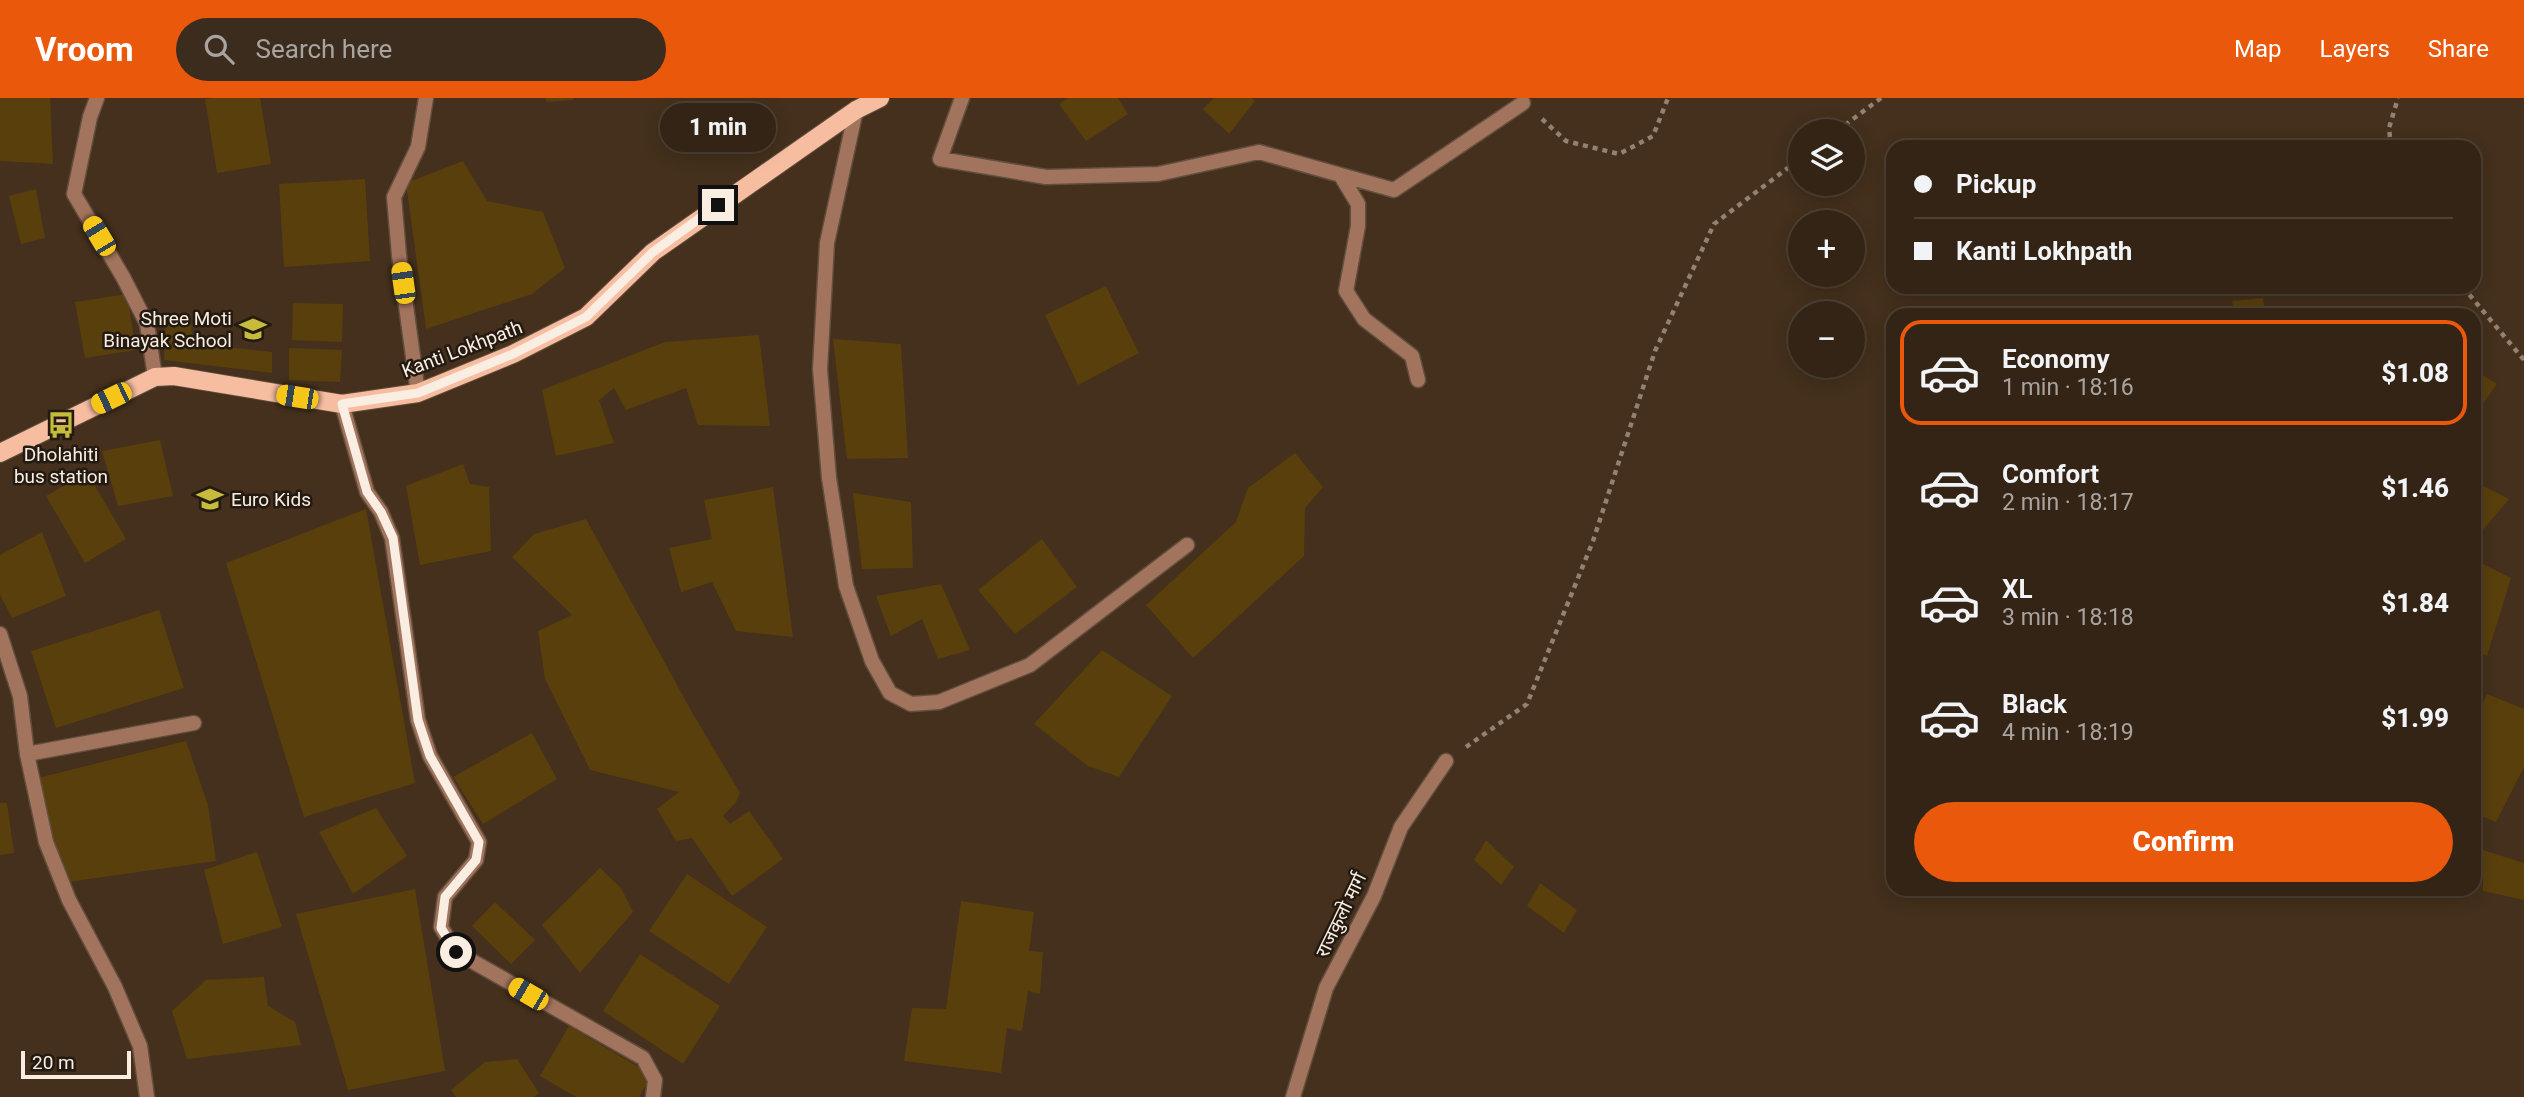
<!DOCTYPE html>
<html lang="en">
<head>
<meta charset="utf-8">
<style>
  :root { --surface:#332415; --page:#3b2c1e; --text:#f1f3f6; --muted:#a9a4a0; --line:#4e4134; --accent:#ea580c }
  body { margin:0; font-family:Roboto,"Noto Sans Devanagari",sans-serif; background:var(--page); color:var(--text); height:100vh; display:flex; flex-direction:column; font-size:26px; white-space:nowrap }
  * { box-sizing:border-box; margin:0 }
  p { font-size:23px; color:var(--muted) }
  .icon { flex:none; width:38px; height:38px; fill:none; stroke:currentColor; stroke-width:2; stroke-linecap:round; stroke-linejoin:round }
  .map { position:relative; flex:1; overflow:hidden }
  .details { position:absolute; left:1886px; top:210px; width:595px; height:588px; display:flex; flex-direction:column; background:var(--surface); border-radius:21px; box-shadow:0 4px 18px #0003,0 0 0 2px var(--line) }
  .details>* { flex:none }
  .hud { position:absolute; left:1886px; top:42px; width:595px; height:154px; border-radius:21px; box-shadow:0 4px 18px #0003,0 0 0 2px var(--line); display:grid; align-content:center; height:154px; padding:0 28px; background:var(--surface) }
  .controls { position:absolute; left:1788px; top:21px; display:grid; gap:14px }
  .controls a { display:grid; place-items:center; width:77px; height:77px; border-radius:50%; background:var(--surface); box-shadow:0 4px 18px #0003,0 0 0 2px var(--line); font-size:35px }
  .scale { position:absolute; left:21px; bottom:18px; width:110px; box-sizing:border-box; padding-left:7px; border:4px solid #faede1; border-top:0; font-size:19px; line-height:24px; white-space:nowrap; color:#faede1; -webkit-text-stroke:5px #231a11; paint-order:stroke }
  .end { position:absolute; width:32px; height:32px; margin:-16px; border:9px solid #faede1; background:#111; box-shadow:0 0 0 4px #111 }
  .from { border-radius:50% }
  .bubble { position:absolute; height:49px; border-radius:24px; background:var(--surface); box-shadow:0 4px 18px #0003,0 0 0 2px var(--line); font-size:23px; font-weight:800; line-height:49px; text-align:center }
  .car { position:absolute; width:21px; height:42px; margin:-21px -10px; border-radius:9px; box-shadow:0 0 5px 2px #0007; background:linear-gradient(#f5c518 24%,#345 0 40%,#f5c518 0 76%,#345 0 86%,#f5c518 0) }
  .hud b { display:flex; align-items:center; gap:24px; height:66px; font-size:26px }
  .hud b+b { border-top:2px solid var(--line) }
  .hud i { width:18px; height:18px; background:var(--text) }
  ul { padding:12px 0 0; list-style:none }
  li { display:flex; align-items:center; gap:21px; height:105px; margin:0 14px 10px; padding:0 14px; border:4px solid transparent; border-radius:21px }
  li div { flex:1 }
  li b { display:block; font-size:26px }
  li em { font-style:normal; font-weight:800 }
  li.selected { border-color:var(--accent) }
  li>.icon { width:63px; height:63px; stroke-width:1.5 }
  .cta { display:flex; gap:14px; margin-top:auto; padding:14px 28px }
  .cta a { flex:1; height:80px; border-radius:42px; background:var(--accent); color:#fff; font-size:28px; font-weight:800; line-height:80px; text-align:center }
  header { display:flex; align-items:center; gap:42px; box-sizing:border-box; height:98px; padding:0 35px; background:var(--accent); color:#fff }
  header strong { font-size:33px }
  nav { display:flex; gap:38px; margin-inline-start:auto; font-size:24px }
  .search { width:490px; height:63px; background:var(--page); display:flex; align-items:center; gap:18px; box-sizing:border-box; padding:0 24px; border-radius:38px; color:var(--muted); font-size:26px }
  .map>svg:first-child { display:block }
</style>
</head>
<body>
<header>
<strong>Vroom</strong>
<div class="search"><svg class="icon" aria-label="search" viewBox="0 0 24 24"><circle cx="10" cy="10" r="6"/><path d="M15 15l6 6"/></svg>Search here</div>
<nav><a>Map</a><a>Layers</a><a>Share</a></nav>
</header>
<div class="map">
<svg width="2524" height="999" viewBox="0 0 2524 999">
  <rect width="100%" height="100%" fill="#44301c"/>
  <path fill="#593f0c" d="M0,0h50l3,66 -53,-3z
    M214,0h46l11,66 -54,9 -12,-74z
    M545,0h28v2l-26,2z
    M1068,0h50l10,16 -42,27 -27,-37z
    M1214,0h38l3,3 -26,33 -26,-25z
    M463,63l24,40 56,11 22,56 -33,26 -106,35 -20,-146z
    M365,81l5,82 -86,6 -5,-83z
    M36,91l9,49 -24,6 -12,-48z
    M1106,188l33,67 -61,32 -33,-70z
    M127,196l9,56 -51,8 -10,-56z
    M2263,200l2,17h-30l-3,-14z
    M293,205l50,1 -1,38 -50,-2z
    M166,217l25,1 1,27 80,9v21l-108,-13z
    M759,237l11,91 -72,-1 -12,-37 -60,22 -12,-22 -15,12 15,43 -58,13 -14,-66 123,-48z
    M833,241l68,5 7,114 -61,1z
    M289,250l53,2 -2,32 -51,-2z
    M2474,272l23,14 -16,22 -7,-4z
    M160,342l13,56 -55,10 -16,-55z
    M1295,355l28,34 -18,21 -1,48 -111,102 -47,-53 90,-83 12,-34z
    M463,366l7,20 19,3 2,64 -71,14 -14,-79z
    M87,374l39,67 -41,24 -39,-67z
    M2474,383l35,18 -27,32 -8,-4z
    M773,389l20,150 -57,-6 -24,-49 -31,10 -12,-44 43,-9 -8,-39z
    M853,395l58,9 2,66 -51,1z
    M366,411l49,274 -111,34 -78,-254z
    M586,421l107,195 47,79 -4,9 -13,14 7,8 19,-13 34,48 -51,37 -40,-58 -16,3 -19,-32 22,-17 -89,-22 -45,-91 -7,-48 34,-16 -60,-58 22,-23z
    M42,434l24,64 -54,22 -12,-23v-40z
    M1042,441l35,48 -62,47 -37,-44z
    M2483,466l28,14 -24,78 -13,-5v-62l4,2z
    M941,486l29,66 -32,9 -16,-40 -31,17 -15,-40z
    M159,512l25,78 -128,40 -25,-77z
    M1102,552l70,46 -53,81 -31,-11 -54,-42z
    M2487,596l37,15v58l-28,55 -22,-9v-92z
    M532,635l25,46 -74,45 -30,-47z
    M186,643l22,64 8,56 -148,21 -34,-103z
    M0,705h7l7,50 -14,2z
    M376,710l31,48 -54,38 -34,-62z
    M1486,742l28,27 -13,18 -27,-25z
    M2483,752l41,13v37l-41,-9z
    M257,754l25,75 -59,17 -19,-74z
    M600,770l21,20 12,24 -53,61 -38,-48z
    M687,776l80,53 -38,57 -80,-53z
    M1540,785l37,27 -13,23 -37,-27z
    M415,791l30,182 -97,19 -52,-176z
    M961,803l73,11 -5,39 14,1 -3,42 -12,-3 -6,40 -15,-3 -6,45 -97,-12 8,-53 34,1z
    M495,804l40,38 -24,24 -39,-38z
    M640,856l80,52 -37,58 -80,-53z
    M264,879l4,29 27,16 6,23 -114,14 -15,-48 34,-31z
    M569,928l83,49 -13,22h-63l-36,-21z
    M517,961l22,34 -5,4h-78l-5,-7 34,-28z"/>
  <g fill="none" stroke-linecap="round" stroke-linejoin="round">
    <defs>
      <path id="street" d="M97,0l-7,19 -16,77 49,83 24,47 8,53
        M962,0l-22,61 106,18 112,-3 101,-22 135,38 129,-87
        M856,12l-29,133 -7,126 9,109 17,108 26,75 18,32 21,11 28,-2 91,-37 157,-120
        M1341,78l17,28v22l-12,65 18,28 48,37 6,24
        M418,295l-19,-138 -5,-58 24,-50 8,-49
        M342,306l25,88 14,20 11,26 26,182 12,36 49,86 -3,18 -31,37 -4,30 15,25 187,106 12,22 -2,17
        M0,536l20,62 7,58 19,88 23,58 46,87 25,59 7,51
        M27,656l167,-31
        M1293,999l33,-109 48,-92 27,-69 45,-66"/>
      <path id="primary" d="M0,355l155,-76 19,-1 168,28 76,-11 95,-39 73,-37 67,-65 203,-142 24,-12"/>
    </defs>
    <use href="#street" stroke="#614e3c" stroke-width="17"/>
    <use href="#primary" stroke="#614e3c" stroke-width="20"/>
    <path stroke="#938271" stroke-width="4.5" stroke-dasharray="5 5" stroke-linecap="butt" d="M1542,21l24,22 53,13 34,-18 15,-38
      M1837,33l44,-33
      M2391,49l-2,-19 9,-30
      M2463,189l61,73
      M1466,649l61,-43 66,-163 62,-190 59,-127 87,-66"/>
    <use href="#street" stroke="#a3745d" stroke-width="14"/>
    <use href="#primary" stroke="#f7bda1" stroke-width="18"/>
  </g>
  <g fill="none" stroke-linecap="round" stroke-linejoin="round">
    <path stroke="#faede1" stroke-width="9" d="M456,854l-15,-24 4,-31 31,-37 3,-18 -49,-86 -12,-36 -25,-182 -12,-26 -14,-20 -25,-88 76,-11 95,-39 73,-37 67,-65 65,-47"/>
  </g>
  <defs>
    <symbol id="school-bare" viewBox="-9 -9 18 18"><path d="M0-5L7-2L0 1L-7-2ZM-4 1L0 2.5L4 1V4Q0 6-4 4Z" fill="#c7bb3b" stroke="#231a11" stroke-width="2.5" paint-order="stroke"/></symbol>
    <symbol id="bus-bare" viewBox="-9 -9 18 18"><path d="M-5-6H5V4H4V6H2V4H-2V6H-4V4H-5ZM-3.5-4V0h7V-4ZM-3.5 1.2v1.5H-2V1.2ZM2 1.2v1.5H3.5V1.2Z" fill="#c7bb3b" stroke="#231a11" stroke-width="2.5" paint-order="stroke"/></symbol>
  </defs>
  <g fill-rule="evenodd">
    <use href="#school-bare" x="234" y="212" width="38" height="38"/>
    <use href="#bus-bare" x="42" y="308" width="38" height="38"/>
    <use href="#school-bare" x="191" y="382" width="38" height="38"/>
  </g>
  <g text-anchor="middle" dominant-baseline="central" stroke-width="5" stroke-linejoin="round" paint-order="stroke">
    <g font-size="19" fill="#faede1" stroke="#231a11" text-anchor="end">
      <text x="232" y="220">Shree Moti<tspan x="232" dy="22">Binayak School</tspan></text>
      <text x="61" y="356" text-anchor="middle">Dholahiti<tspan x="61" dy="22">bus station</tspan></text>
      <text x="231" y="401" text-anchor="start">Euro Kids</text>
    </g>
    <g font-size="19" fill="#faede1" stroke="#231a11">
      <text transform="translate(462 251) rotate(-21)">Kanti Lokhpath</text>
      <text transform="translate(1341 817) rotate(-64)">राजकुलो मार्ग</text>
    </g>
  </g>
</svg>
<div class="controls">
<a><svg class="icon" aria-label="layers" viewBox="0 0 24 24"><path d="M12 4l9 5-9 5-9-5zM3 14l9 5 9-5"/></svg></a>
<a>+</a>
<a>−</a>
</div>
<div class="scale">20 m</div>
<i class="end from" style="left:456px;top:854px"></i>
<i class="end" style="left:718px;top:107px"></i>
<div class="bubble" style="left:660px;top:5px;width:116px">1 min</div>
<i class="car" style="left:99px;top:138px;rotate:329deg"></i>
<i class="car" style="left:403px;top:185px;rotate:352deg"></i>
<i class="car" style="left:297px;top:299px;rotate:279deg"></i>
<i class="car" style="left:111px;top:300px;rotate:244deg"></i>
<i class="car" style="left:528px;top:896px;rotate:300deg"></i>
<div class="hud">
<b><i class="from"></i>Pickup</b>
<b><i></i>Kanti Lokhpath</b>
</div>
<section class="details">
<ul>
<li class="selected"><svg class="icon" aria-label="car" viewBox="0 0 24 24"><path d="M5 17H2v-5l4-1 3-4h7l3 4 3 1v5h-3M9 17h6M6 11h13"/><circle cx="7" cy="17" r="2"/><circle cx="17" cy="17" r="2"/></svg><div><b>Economy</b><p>1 min · 18:16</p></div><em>$1.08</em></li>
<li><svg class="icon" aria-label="car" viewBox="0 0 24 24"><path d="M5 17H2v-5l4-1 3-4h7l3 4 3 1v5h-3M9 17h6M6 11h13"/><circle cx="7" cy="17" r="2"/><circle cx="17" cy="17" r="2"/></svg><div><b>Comfort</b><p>2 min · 18:17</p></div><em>$1.46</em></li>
<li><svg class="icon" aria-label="car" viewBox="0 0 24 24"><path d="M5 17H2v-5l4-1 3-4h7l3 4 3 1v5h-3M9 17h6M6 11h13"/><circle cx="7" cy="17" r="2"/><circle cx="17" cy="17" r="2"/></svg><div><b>XL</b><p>3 min · 18:18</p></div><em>$1.84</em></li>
<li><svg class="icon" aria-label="car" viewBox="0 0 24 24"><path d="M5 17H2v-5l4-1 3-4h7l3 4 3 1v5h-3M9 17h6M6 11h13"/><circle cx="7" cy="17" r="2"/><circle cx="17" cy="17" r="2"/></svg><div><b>Black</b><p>4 min · 18:19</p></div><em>$1.99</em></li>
</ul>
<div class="cta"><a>Confirm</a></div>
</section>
</div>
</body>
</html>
